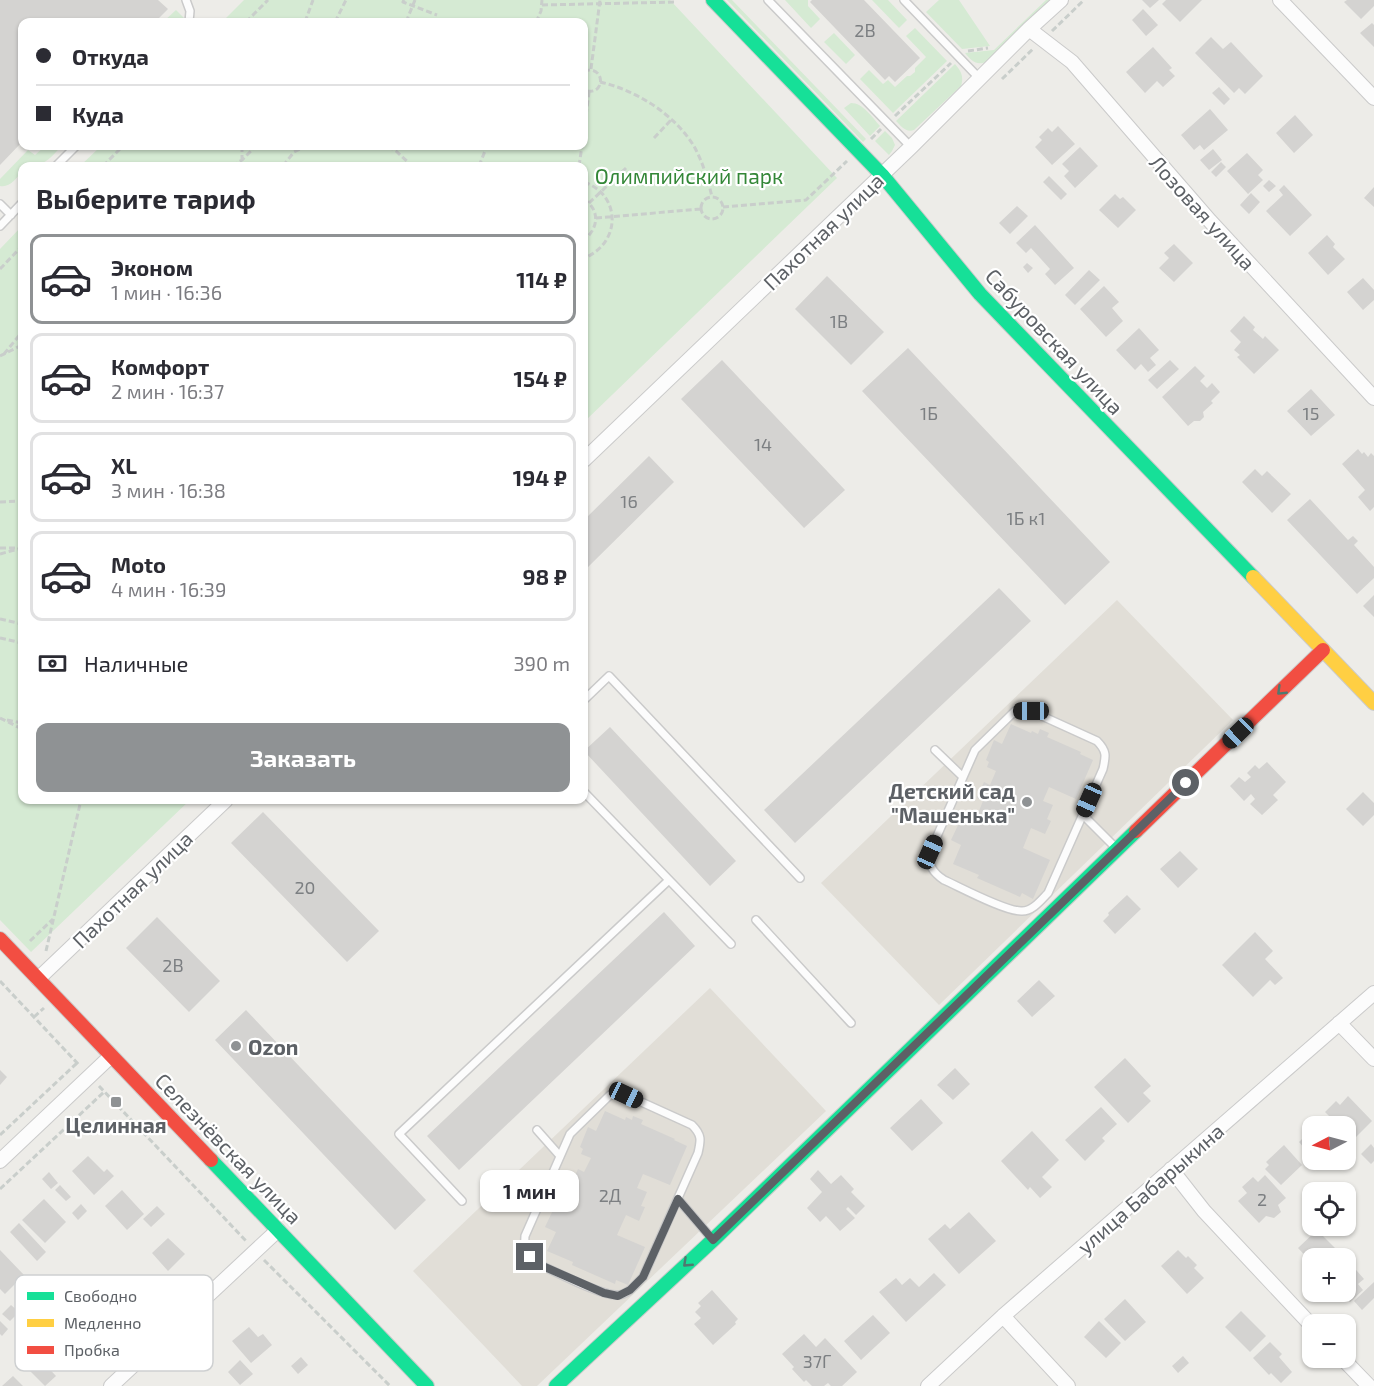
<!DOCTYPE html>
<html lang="ru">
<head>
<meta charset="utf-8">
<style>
  :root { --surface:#fff; --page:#f7f7f7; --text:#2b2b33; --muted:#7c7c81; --line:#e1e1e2; --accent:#8f9294 }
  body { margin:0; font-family:"Exo 2",sans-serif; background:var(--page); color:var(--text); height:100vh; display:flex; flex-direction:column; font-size:22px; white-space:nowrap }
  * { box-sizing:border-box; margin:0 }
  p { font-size:20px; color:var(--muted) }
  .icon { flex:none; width:33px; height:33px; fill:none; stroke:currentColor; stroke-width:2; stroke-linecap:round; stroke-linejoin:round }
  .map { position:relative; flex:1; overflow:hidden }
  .sheet { position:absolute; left:18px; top:162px; width:570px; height:642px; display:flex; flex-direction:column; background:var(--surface); border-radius:12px; box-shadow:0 2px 4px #0004 }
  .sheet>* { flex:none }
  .guide { position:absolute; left:18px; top:18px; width:570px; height:132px; border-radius:12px; box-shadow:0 2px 4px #0004; display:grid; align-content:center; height:132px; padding:0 18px; background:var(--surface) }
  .needle { width:39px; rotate:264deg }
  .tools { position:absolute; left:1302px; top:1116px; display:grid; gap:12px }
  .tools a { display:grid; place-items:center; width:54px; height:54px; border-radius:12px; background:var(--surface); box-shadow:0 2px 4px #0004; font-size:30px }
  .end { position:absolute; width:27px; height:27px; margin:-14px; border:8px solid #5d6166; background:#fff; box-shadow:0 0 0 3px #fff }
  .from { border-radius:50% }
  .bubble { position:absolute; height:42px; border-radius:12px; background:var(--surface); box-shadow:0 2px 4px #0004; font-size:20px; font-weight:700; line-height:42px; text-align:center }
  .car { position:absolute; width:18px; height:36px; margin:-18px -9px; border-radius:8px; box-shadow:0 0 4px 2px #0007; background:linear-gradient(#222 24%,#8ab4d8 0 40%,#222 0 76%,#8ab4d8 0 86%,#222 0) }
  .guide b { display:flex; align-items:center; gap:21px; height:57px; font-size:22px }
  .guide b+b { border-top:2px solid var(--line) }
  .guide i { width:15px; height:15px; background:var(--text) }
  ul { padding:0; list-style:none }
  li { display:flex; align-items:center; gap:18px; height:90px; margin:0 12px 9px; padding:0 6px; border:3px solid var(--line); border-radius:12px }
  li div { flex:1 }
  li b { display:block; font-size:22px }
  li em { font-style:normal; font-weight:700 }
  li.on { border-color:var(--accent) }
  li>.icon { width:54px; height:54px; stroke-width:1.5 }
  h2 { padding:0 18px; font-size:27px; line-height:72px }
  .pay { display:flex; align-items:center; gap:15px; height:66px; padding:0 18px; font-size:22px }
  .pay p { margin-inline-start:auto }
  .action { display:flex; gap:12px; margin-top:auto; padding:12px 18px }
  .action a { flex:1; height:69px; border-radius:12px; background:var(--accent); color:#fff; font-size:24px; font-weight:700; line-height:69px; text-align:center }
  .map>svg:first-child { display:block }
</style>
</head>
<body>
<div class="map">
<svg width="1374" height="1386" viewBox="0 0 1374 1386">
  <rect width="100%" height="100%" fill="#edece8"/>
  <path fill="#e1ded7" d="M1117,600l116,120 -294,285 -118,-122z
    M710,988l116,123 -289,275h-15l-109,-115z"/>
  <path fill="#d5ead3" d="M244,0h426l167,178 -253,244v-256h-504l21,-20h483v-124h-362z
    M727,0h5l134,139 -3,3z
    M785,0h23v6l12,13 -9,9z
    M872,0h16l19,20 -8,8z
    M939,0h20l31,46 -28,3 -36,-37z
    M1046,0h4l-64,62c-10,4 -15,-2 -21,-9l29,-3z
    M176,10l8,8 -4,4h-17z
    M915,28l32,33 -54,52 -33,-34 9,-9 14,14 5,-4 7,7 12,-11h3l5,-4v-4l11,-11 -20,-21z
    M834,33l21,22 -9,9 -22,-22z
    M955,64c6,7 9,12 6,22l-47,44c-8,3 -13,-4 -18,-9z
    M851,103c12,0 21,14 29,23l-10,10 -26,-28z
    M885,131l7,7 3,7 -3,6 -3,4 -14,-14z
    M45,146h17c-9,8 -17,22 -30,16l-5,4h-5v6c-6,6 -12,16 -22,14v-7l28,-29 7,5z
    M22,226v574h168l-159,152 -31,-32v-671z"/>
  <path fill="#d4d3d1" d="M0,0h158l10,9 -13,13h-133v120l-22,23z
    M812,0h52l56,58 -25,24 -6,-6 -4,4 -75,-78z
    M1142,0h17l-9,8z
    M1166,0h36l-22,22 -18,-18z
    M1347,0h27v6l-13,13 -17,-17z
    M1143,9l15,16 -12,11 -14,-16z
    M1372,23l2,2v22l-14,-14z
    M1211,37l12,12 8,-7 32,34 -18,18 -6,-6 -5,5 -39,-40z
    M1153,47l19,21 -3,2 6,6 -12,11 -6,-6 -12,12 -19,-21z
    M1219,87l11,12 -6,6 -12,-12z
    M1210,109l18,21 -24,20 -4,-5 -6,5 -13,-15z
    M1295,115l18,20 -19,18 -18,-20z
    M1058,126l17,18 -23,21 -17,-18 7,-7 -3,-3 9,-9 4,4z
    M1080,147l18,19 -23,22 -11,-12 5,-5 -7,-7z
    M1213,149l9,11 -13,10 -9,-10z
    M1247,153l16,17 -5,5 5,5 -15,14 -21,-23z
    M1221,162l5,5 -10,10 -5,-5z
    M1049,176l18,18 -6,6 -18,-18z
    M1269,180l7,6 -7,6 -6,-6z
    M1284,185l28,30 -22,21 -24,-25 17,-16 -4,-5z
    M1374,187v20l-10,-9z
    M1251,193l9,9 -11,12 -9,-9z
    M1115,194l5,5 3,-2 13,13 -18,18 -19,-18z
    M1017,206l11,10 -18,18 -11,-11z
    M1035,225l39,43 -19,17 -10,-11 5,-5 -19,-21 -5,5 -10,-10z
    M1327,235l8,9 -2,3 12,12 -17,16 -20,-22z
    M1174,244l19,19 -19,19 -15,-14 10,-10 -5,-5z
    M1027,263l6,5 -5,5 -5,-6z
    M1089,270l11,10 -25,25 -10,-10z
    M827,276l57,56 -33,33 -56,-56z
    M1363,278l11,12v10l-11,10 -16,-18z
    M1104,286l15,16 -7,6 11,13 -17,16 -26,-28z
    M1244,316l11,11 -2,3 10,9 2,-3 14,14 -25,24 -17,-17 3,-2 -6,-5 7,-8 -11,-11z
    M1139,328l20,22 -9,8 6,7 -8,7 -7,-8 -6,6 -19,-20z
    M908,348l202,214 -45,43 -203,-214z
    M722,360l123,130 -41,38 -123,-129z
    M1170,360l9,9 -22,20 -9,-9z
    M1195,366l10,10 -5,5 7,7 5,-5 8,9 -9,9 2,2 -10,9 1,5 -4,4h-6l-6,5 -26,-29z
    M1311,389l24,26 -24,21 -24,-25z
    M1358,449l4,5 2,-2 4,5 3,-4 3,3v51l-4,4 -12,-14 7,-7 -23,-26z
    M649,456l25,26 -90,89v-51z
    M1255,469l7,7 5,-5 24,23 -19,19 -30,-31z
    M1310,499l38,41 5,-4 5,5 -4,4 20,22v11l-17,16 -70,-74z
    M999,588l32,33 -236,222 -31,-33z
    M1374,595v22l-11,-11z
    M1011,724l20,9 1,-2 6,3 2,-5 9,4 -2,4 34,15 -1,2 13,6 -17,39 -27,-12 -6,14 10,4 -6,14 4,2 -6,13 -14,-6 -8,20 27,12 -17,39 -11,-6 -2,4 -43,-19 2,-3 -26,-11 8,-19 -10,-5 9,-19 3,1 5,-10 9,4 6,-15 -6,-3 7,-16 6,3 6,-14 -9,-4 2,-5 -3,-2 8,-20 8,4z
    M610,727l126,134 -26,25 -126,-135z
    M1267,762l19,20 -13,13 5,5 -16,15 -12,-11 5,-5 -4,-5 -7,7 -14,-15 9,-9 6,5 6,-5 -4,-4 8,-8 4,4z
    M1363,792l11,11v12l-11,11 -17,-17z
    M263,812l116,119 -32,31 -116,-119z
    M1180,851l18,18 -20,19 -18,-19z
    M1127,895l14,14 -26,25 -12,-13 6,-6 -1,-2z
    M664,912l31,34 -236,224 -32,-34z
    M157,917l63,64 -31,31 -63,-64z
    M1255,932l18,19 -8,8 18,19 -8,7 -5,-5 -17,17 -31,-32z
    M1039,980l16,16 -23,21 -15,-16z
    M246,1010l180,190 -31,30 -180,-190z
    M1125,1058l26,28 -8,7 8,8 -23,22 -34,-36z
    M955,1068l15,16 -17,16 -16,-15z
    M0,1070l7,7 -7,8z
    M1348,1096l24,25 -22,22 -4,-5v-12h-12l-8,-8 3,-2 -4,-4 11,-11 4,4z
    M921,1099l22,24 -31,28 -22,-23z
    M1101,1107l16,17 -15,14 3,3 -20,20 -20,-21z
    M605,1111l20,9 1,-3 6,3 1,-4 10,4 -2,4 34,15 -1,1 13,6 -17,39 -27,-11 -6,14 10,4 -6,14 4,1 -6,14 -13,-6 -9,20 28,12 -17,38 -12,-5 -1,4 -43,-19 1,-3 -26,-11 9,-19 -11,-5 9,-19 3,1 5,-10 9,4 6,-15 -6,-3 7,-16 6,3 7,-14 -10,-4 2,-5 -3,-2 8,-20 8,4z
    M1312,1129v29l-2,2 -8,-8 3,-3 -6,-7z
    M1032,1131l27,29 -17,17 10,10 -12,11 -10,-11 -2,3 -27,-29z
    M1371,1144l3,4v13l-3,3 -10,-10z
    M1284,1145l18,20 -21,20 -16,-16 4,-4 -3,-3z
    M88,1156l16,16 3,-3 7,7 -20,19 -22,-24z
    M1315,1160h15l-8,7z
    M818,1170l13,14 10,-9 13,14 -3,3 14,14 -9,9 -8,-8 -2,2 9,9 -15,13 -14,-15 -6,6 -13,-14 15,-16 -12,-13z
    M49,1172l9,11 -7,6 -9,-10z
    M1265,1175l21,23 -8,7 3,7 -7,6 -8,-2 -7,7 -21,-22 9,-8 -5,-6 11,-10 5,5z
    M60,1185l11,12 -5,4 -11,-11z
    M122,1190l22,24 -17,16 -22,-24z
    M44,1199l22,23 -21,21 -23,-23z
    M81,1204l6,7 -9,9 -6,-7z
    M157,1206l8,8 -14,13 -8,-8z
    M969,1212l27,29 -37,33 -31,-35 17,-15 5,5z
    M19,1223l27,29 -9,9 -27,-29z
    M1317,1230l23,23 -5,5h-23v5l-14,-15z
    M168,1238l17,16 -17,17 -16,-18z
    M0,1250l24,25 -19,19 -5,-5z
    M1178,1250l8,8 2,-2 9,9 -3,3 10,10 -17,16 -26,-28z
    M1350,1263l14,16 -6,5 5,6 -13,12 -10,-10h6v-25z
    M934,1273l12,12 -40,37 -27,-30 17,-14 6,7 8,-7 9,9z
    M1374,1282v16l-12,12 -8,-9z
    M712,1290l26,29 -3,3 1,2 -23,21 -19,-21 7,-6 -6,-6 6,-6 -3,-3z
    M1125,1299l21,23 -21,19 -21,-22z
    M11,1305l8,7 -9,9 -8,-7z
    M1241,1311l25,25 -16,16 -25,-25z
    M873,1315l17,18 -29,27 -17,-19z
    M0,1321l8,8 -6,7 -2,-2z
    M1099,1321l22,22 -15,15 -22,-21z
    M249,1327l9,10 5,-3 9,11 -21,18 -19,-22z
    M804,1334l12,13 9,-9 32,34 -15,14h-11l-3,-3 -4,3h-12l-6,-6 -2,2 -12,-13 2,-2 -12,-13z
    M1270,1342l12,12 -3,3 13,15 -11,11 -10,-10 -2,2 -16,-17z
    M36,1355l20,21 -11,10 -20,-20z
    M1183,1356l6,7 -11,10 -6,-7z
    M301,1357l7,8 -10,9 -7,-8z
    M240,1360l13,14 -13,11 -12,-13z
    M13,1376l10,10h-21z"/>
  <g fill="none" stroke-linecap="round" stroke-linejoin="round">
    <defs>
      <path id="lane" d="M186,0l4,11 -1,11
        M768,0l143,147
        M904,0l76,79
        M56,166l20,-20
        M0,204l11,11
        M0,226l22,-23
        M584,700l25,-24 191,202
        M1015,711h16l66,30c10,10 9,15 6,28l-55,124c-7,7 -15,18 -26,18 -16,1 -62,-24 -78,-31 -12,-8 -15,-14 -14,-28l45,-102z
        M935,750l28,27
        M584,792l147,152
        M1083,815l34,34
        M756,920l95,103
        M610,1095h16l66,30c10,10 9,15 6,28l-55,124c-7,7 -15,18 -26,18 -16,1 -62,-24 -79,-31 -11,-9 -14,-14 -13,-28l45,-102z
        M537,1130l23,26
        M678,1199l35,41
        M462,1201l-63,-67 270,-254"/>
      <path id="street" d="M1280,0l94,98
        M1029,29l43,33 138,159 164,177
        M584,460l327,-313 118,-118 32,-29
        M38,979l188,-179
        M1339,1023l35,36
        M0,1161l111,-105
        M1171,1169l33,42 108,115
        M1003,1316l65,70
        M1342,1358l27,28
        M111,1386l167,-156
        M928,1386l75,-70 371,-323"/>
      <path id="fast" d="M713,0l169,175 98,119 273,283
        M211,1160l216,226
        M556,1386l157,-146 423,-409"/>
      <path id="slow" d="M1253,577l121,126"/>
      <path id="jam" d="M1136,831l187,-181
        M0,939l211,221"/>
    </defs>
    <use href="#lane" stroke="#cacaca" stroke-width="10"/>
    <use href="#street" stroke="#cacaca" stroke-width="16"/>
    <use href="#fast" stroke="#cacaca" stroke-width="16"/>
    <use href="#slow" stroke="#cacaca" stroke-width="16"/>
    <use href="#jam" stroke="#cacaca" stroke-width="16"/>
    <path stroke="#c9cecb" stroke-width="3" stroke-dasharray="6 3" stroke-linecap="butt" d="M404,0l-1,2 34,13
      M542,5l135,-3
      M246,22l22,-22
      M305,22l8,-22
      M335,22l11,-22
      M406,22l9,-22
      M536,22l5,-11 1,-11
      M1052,31l32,-31
      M968,51l20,-3
      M591,69l9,-69
      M584,71c22,-7 22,27 0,19
      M1002,79l32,-31
      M600,82c36,8 76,33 95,66 8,15 13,32 17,49
      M895,116l56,-53
      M584,133l5,-41
      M654,138l17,-18
      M871,139l10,-10
      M242,146v20
      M388,146l8,5 16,15
      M103,166l20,-20
      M232,166l10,-6 14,-14
      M283,166l11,-14 12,-6
      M479,166l8,-20
      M579,166l3,-20
      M584,182c38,13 37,62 0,76
      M701 208a11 11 0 1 1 22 0a11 11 0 1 1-22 0Z
      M584,199c16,11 15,29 0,41
      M589,203l37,-35
      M723,207l83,-7 41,-39
      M596,218l105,-9
      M0,269l22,-23
      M4,354l18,-22
      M0,356l22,-11
      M0,502l22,-1
      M0,548h15
      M0,554l22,-6
      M0,619l22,5
      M0,638l22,5
      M0,718l22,11
      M7,720l15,3
      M21,728l1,-8
      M30,941l23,-22
      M46,951l35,-151
      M0,981l80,85
      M34,1017l10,-9
      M99,1086l148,156
      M0,1135l77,-72
      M0,1189l104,-97
      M264,1260l126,126"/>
    <use href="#lane" stroke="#fcfcfc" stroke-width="7"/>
    <use href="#street" stroke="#fcfcfc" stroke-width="14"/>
    <use href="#fast" stroke="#16e098" stroke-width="14"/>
    <use href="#slow" stroke="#ffcf43" stroke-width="14"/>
    <use href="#jam" stroke="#f24e42" stroke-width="14"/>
  </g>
  <defs><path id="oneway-chevron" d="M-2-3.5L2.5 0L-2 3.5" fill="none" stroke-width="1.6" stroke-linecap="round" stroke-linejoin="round" transform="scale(1.5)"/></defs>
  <g stroke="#4f7a70">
    <use href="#oneway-chevron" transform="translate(1281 691) rotate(136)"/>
    <use href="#oneway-chevron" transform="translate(687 1263) rotate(137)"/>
  </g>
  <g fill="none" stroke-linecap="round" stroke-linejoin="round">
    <path stroke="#5d6166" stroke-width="8" d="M530,1257l8,7 66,29 14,3 12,-6 13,-13 35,-78 35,41 473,-457"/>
  </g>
  <g fill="#8f9294" stroke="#fff" stroke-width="2">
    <circle cx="1027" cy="802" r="6"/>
    <circle cx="236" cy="1046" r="6"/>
    <rect x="110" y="1096" width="12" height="12" rx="3"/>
  </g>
  <g text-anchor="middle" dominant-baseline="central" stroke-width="4.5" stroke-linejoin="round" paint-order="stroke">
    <g font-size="18" fill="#7c7f82">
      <text x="865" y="30">2В</text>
      <text x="839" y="321">1В</text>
      <text x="929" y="413">1Б</text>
      <text x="1311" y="413">15</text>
      <text x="763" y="444">14</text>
      <text x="629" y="501">16</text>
      <text x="1026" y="518">1Б к1</text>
      <text x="305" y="887">20</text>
      <text x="173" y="965">2В</text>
      <text x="610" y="1195">2Д</text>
      <text x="1262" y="1199">2</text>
      <text x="817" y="1361">37Г</text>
    </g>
    <g font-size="21" fill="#338737" stroke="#fff">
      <text x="689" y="175">Олимпийский парк</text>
    </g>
    <g font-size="21" fill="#5d6166" stroke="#fff">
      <text transform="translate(1203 212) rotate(48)">Лозовая улица</text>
      <text transform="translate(823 231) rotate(-44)">Пахотная улица</text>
      <text transform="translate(1055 341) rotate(47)">Сабуровская улица</text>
      <text transform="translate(132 889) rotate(-44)">Пахотная улица</text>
      <text transform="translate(229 1148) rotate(46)">Селезнёвская улица</text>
      <text transform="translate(1150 1188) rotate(-41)">улица Бабарыкина</text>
    </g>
    <g font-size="21" font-weight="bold" fill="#5d6166" stroke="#fff" text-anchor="end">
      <text x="1015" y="790">Детский сад<tspan x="1015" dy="24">"Машенька"</tspan></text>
      <text x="248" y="1046" text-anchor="start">Ozon</text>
      <text x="116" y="1124" text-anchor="middle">Целинная</text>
    </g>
  </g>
  <rect x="15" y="1275" width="198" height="96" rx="9" fill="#fff" stroke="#ced0d1" stroke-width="1.5"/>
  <rect x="27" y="1292" width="27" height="8" fill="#16e098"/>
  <rect x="27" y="1319" width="27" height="8" fill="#ffcf43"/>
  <rect x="27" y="1346" width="27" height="8" fill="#f24e42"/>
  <g font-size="16" fill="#5d6166">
    <text x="64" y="1302">Свободно</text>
    <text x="64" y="1329">Медленно</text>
    <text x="64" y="1356">Пробка</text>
  </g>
</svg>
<div class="tools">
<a><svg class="needle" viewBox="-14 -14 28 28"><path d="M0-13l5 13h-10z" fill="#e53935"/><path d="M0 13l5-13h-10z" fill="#7c7c81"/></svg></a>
<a><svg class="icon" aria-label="locate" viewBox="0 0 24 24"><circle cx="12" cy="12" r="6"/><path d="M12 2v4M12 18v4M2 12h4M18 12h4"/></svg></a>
<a>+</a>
<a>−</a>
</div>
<i class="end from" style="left:1186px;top:783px"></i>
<i class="end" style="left:530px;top:1257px"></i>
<div class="bubble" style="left:480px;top:1170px;width:99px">1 мин</div>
<i class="car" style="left:1031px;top:711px;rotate:270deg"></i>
<i class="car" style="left:1238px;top:733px;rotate:226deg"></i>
<i class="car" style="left:1089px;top:800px;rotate:204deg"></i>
<i class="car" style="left:930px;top:852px;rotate:24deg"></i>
<i class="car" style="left:626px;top:1095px;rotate:115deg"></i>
<div class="guide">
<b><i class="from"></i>Откуда</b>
<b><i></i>Куда</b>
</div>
<section class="sheet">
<h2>Выберите тариф</h2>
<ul>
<li class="on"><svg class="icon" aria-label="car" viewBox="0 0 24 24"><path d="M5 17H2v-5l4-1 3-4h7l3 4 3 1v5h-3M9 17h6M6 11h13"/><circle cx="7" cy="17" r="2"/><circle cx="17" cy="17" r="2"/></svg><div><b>Эконом</b><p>1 мин · 16:36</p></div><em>114 ₽</em></li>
<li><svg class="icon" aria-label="car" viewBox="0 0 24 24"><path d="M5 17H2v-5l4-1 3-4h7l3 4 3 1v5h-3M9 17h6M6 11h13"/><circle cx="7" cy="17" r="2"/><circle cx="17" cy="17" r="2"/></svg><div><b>Комфорт</b><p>2 мин · 16:37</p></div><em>154 ₽</em></li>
<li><svg class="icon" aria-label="car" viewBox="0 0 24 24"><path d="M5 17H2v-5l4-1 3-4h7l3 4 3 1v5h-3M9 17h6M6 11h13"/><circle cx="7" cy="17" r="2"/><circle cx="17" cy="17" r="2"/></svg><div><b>XL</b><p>3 мин · 16:38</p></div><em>194 ₽</em></li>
<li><svg class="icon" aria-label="car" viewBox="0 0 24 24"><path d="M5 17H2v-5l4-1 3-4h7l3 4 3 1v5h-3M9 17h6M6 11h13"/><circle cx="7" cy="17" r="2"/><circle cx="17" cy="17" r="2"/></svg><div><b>Moto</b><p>4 мин · 16:39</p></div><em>98 ₽</em></li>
</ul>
<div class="pay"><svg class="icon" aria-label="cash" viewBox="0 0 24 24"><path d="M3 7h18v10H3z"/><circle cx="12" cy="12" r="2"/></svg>Наличные<p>390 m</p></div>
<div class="action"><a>Заказать</a></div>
</section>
</div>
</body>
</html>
